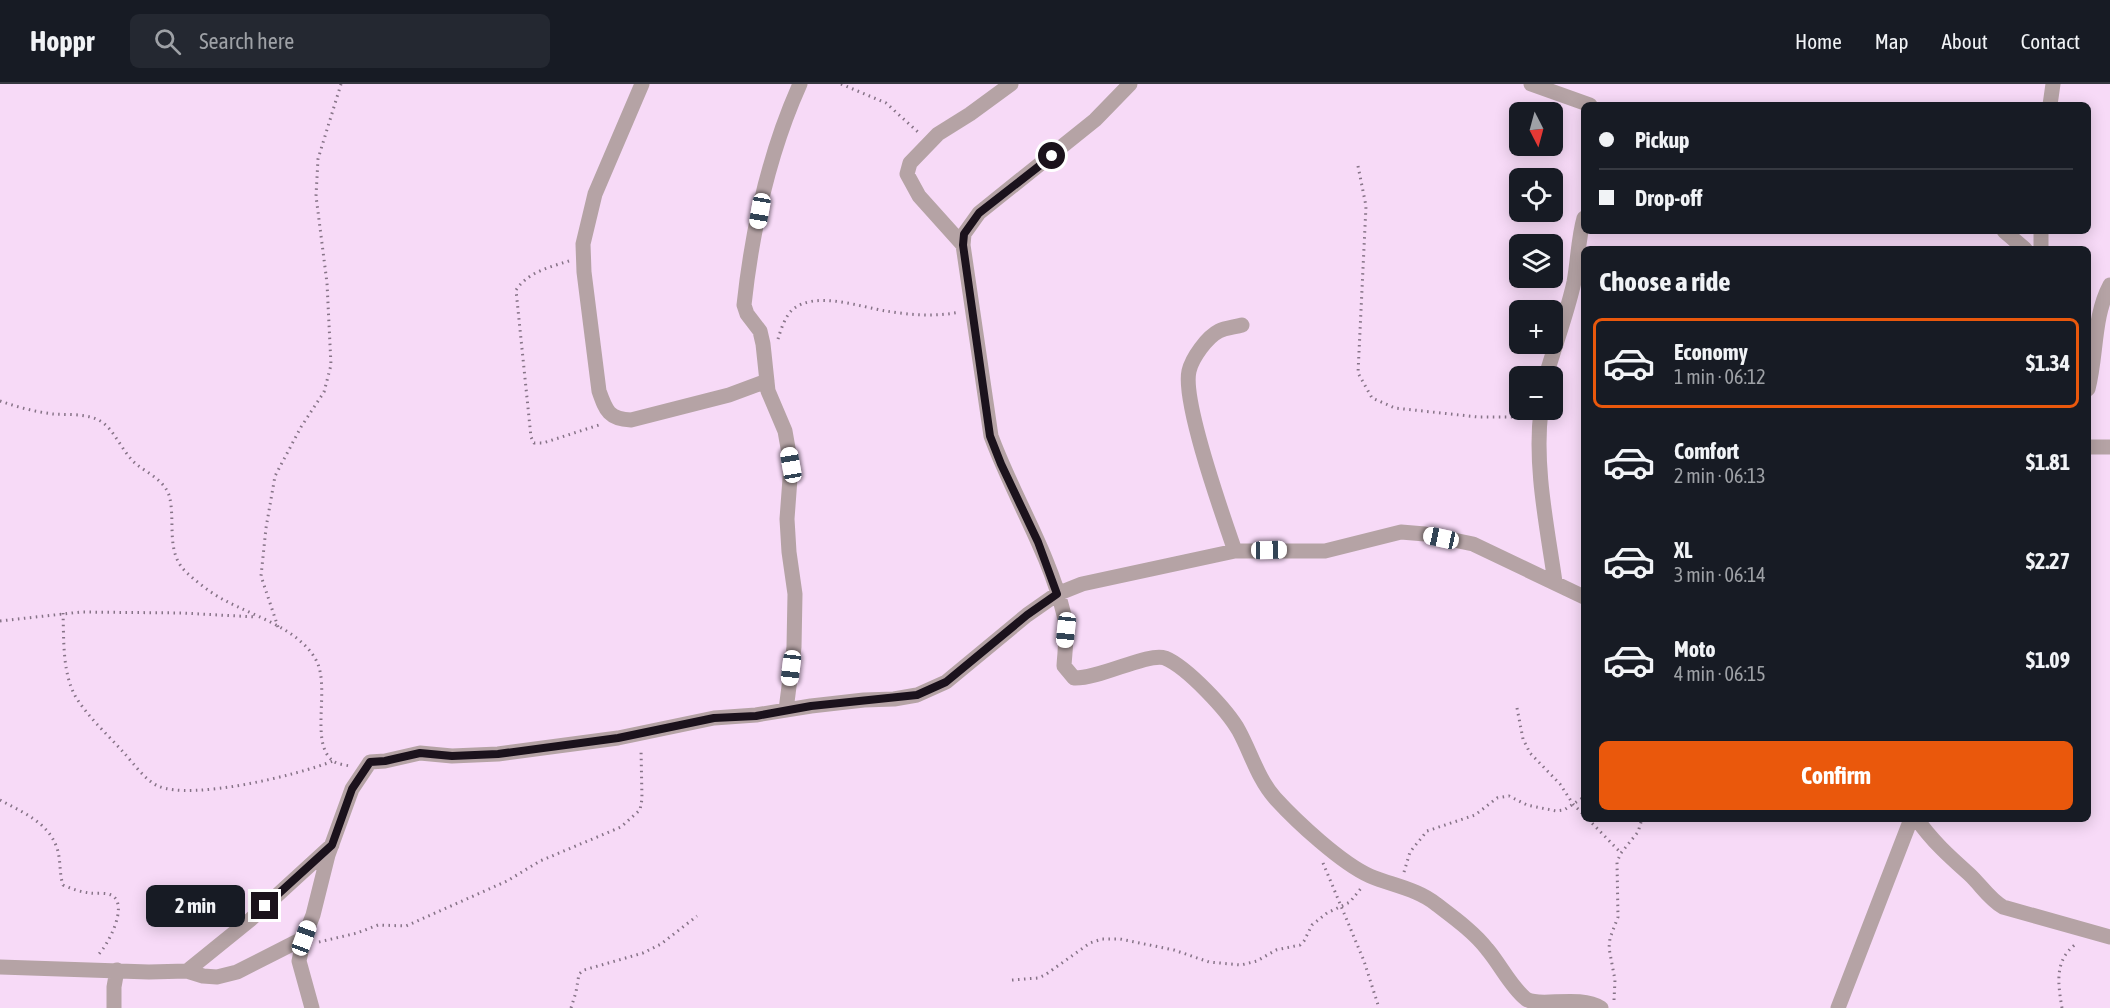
<!DOCTYPE html>
<html lang="en">
<head>
<meta charset="utf-8">
<style>
  :root { --surface:#171b24; --page:#242831; --text:#f1f3f6; --muted:#9ea1a6; --line:#363941; --accent:#ea580c }
  body { margin:0; font-family:"Asap Condensed",sans-serif; background:var(--page); color:var(--text); height:100vh; display:flex; flex-direction:column; font-size:22px; white-space:nowrap }
  * { box-sizing:border-box; margin:0 }
  p { font-size:20px; color:var(--muted) }
  .icon { flex:none; width:33px; height:33px; fill:none; stroke:currentColor; stroke-width:2; stroke-linecap:round; stroke-linejoin:round }
  .map { position:relative; flex:1; overflow:hidden }
  .side { position:absolute; left:1581px; top:162px; width:510px; height:576px; display:flex; flex-direction:column; background:var(--surface); border-radius:9px; box-shadow:0 3px 15px #0003 }
  .side>* { flex:none }
  .banner { position:absolute; left:1581px; top:18px; width:510px; height:132px; border-radius:9px; box-shadow:0 3px 15px #0003; display:grid; align-content:center; height:132px; padding:0 18px; background:var(--surface) }
  .needle { width:39px; rotate:174deg }
  .controls { position:absolute; left:1509px; top:18px; display:grid; gap:12px }
  .controls a { display:grid; place-items:center; width:54px; height:54px; border-radius:9px; background:var(--surface); box-shadow:0 3px 15px #0003; font-size:30px }
  .end { position:absolute; width:27px; height:27px; margin:-14px; border:8px solid #1b121c; background:#fff; box-shadow:0 0 0 3px #fff }
  .from { border-radius:50% }
  .bubble { position:absolute; height:42px; border-radius:9px; background:var(--surface); box-shadow:0 3px 15px #0003; font-size:20px; font-weight:700; line-height:42px; text-align:center }
  .car { position:absolute; width:18px; height:36px; margin:-18px -9px; border-radius:8px; box-shadow:0 0 4px 2px #0007; background:linear-gradient(#fff 24%,#345 0 40%,#fff 0 76%,#345 0 86%,#fff 0) }
  .banner b { display:flex; align-items:center; gap:21px; height:57px; font-size:22px }
  .banner b+b { border-top:2px solid var(--line) }
  .banner i { width:15px; height:15px; background:var(--text) }
  ul { padding:0; list-style:none }
  li { display:flex; align-items:center; gap:18px; height:90px; margin:0 12px 9px; padding:0 6px; border:3px solid transparent; border-radius:9px }
  li div { flex:1 }
  li b { display:block; font-size:22px }
  li em { font-style:normal; font-weight:700 }
  li.on { border-color:var(--accent) }
  li>.icon { width:54px; height:54px; stroke-width:1.5 }
  h2 { padding:0 18px; font-size:27px; line-height:72px }
  .cta { display:flex; gap:12px; margin-top:auto; padding:12px 18px }
  .cta a { flex:1; height:69px; border-radius:9px; background:var(--accent); color:#fff; font-size:24px; font-weight:700; line-height:69px; text-align:center }
  header { display:flex; align-items:center; gap:36px; box-sizing:border-box; height:84px; padding:0 30px; background:var(--surface); border-bottom:2px solid var(--line) }
  header strong { font-size:28px }
  nav { display:flex; gap:33px; margin-inline-start:auto; font-size:21px }
  .search { width:420px; height:54px; background:var(--page); display:flex; align-items:center; gap:15px; box-sizing:border-box; padding:0 21px; border-radius:9px; color:var(--muted); font-size:22px }
  .map>svg:first-child { display:block }
</style>
</head>
<body>
<header>
<strong>Hoppr</strong>
<div class="search"><svg class="icon" aria-label="search" viewBox="0 0 24 24"><circle cx="10" cy="10" r="6"/><path d="M15 15l6 6"/></svg>Search here</div>
<nav><a>Home</a><a>Map</a><a>About</a><a>Contact</a></nav>
</header>
<div class="map">
<svg width="2110" height="924" viewBox="0 0 2110 924">
  <rect width="100%" height="100%" fill="#f7daf7"/>
  <g fill="none" stroke-linecap="round" stroke-linejoin="round">
    <path stroke="#867387" stroke-width="3" stroke-dasharray="1.5 4.5" stroke-linecap="butt" d="M841,0l45,19 33,30
      M1358,82l8,40 -8,167 14,25 23,10 83,9h48
      M569,177c-19,6 -41,11 -53,29l15,147 3,6h9l59,-19
      M778,255c3,-10 7,-22 14,-29 23,-20 68,-3 94,1 24,4 50,6 74,1
      M0,317c17,6 36,11 53,13 16,1 35,-1 49,8 13,9 21,31 34,42 13,10 31,18 34,35 5,24 -4,54 16,73 12,11 26,22 40,29 30,16 73,28 90,59 15,27 -7,83 17,101 4,3 12,4 17,5
      M63,529c1,27 -1,62 14,86 13,20 32,37 48,55 9,10 20,26 33,32 34,15 140,-11 175,-25
      M0,537l81,-9 101,1 74,4
      M278,543l-17,-51 5,-48 9,-52 26,-49 23,-35 7,-27 -4,-82 -11,-87 2,-37 23,-75
      M1517,624l6,31 7,14 30,31 13,20 11,11
      M0,716c22,12 48,22 57,48 4,12 2,25 6,37 9,4 18,7 27,8 7,1 17,-1 23,3 15,11 -5,49 -15,59
      M1588,735l33,34
      M1323,779l41,98 15,47
      M1404,788l6,-20 17,-21 48,-16 22,-17 12,-2 18,9 29,6 8,-1 20,-13
      M319,858l38,-9 21,-8 28,1 101,-45 33,-20 81,-34 19,-17 2,-11 -1,-50
      M1012,896l26,-2 7,-3 45,-32 12,-4h18l54,11 35,12 32,3 16,-4 19,-11 24,-5 4,-4 8,-16 15,-12 23,-11 12,-15
      M1614,916l1,-20 -6,-32 1,-10 8,-21 -1,-55 4,-9 17,-21 4,-13
      M571,924l5,-16 3,-18 5,-4 59,-17 18,-9 36,-28
      M2062,924c-4,-24 -8,-48 14,-64"/>
    <path stroke="#b5a3a5" stroke-width="15" d="M642,0l-47,110 -12,50 1,28 15,119c7,20 10,28 32,29l98,-25 38,-14
      M1130,0l-35,36 -116,93 -15,21 -1,11 28,191c22,60 58,116 73,179 4,16 1,34 0,51l10,12c26,1 74,-26 91,-20 22,9 63,53 74,73 12,22 19,48 36,67 22,24 66,65 95,78 21,9 48,13 66,28 17,13 38,28 51,45 13,15 23,37 39,50 13,9 53,-5 75,9
      M1531,0l59,21
      M2050,21l3,-21
      M2004,147l21,18
      M963,161l-44,-49 -12,-22 3,-11 28,-29 32,-20 41,-30
      M2041,165v-18
      M1546,292c9,-31 21,-62 28,-94 4,-21 4,-43 10,-64
      M2088,305c9,-35 5,-72 22,-104
      M1541,326c-7,56 6,116 14,172
      M2088,363h22
      M1235,467c-12,-35 -53,-149 -46,-180 3,-13 18,-34 30,-40 6,-3 16,-4 23,-6
      M786,626l8,-63 1,-53 -6,-42 -2,-33 4,-54 -6,-34 -17,-40 -5,-47 -3,-13 -13,-17 -3,-9c8,-74 25,-152 56,-221
      M1917,735c14,21 33,38 52,55 12,11 20,25 34,33l107,30
      M0,883l149,5 38,-1 16,5 14,1 20,-5 67,-34
      M187,887l63,-51 82,-75
      M114,924v-21l3,-17
      M312,924l-13,-47 5,-23 9,-23 15,-60 24,-66 18,-27 15,-1 35,-8 32,3 46,-2 120,-16 96,-20 42,-3 55,-9 53,-6 30,-1 23,-4 29,-13 81,-67 30,-21 25,-10 153,-33h90l76,-19 24,2 48,10 111,53
      M1838,924l73,-189"/>
  </g>
  <g fill="none" stroke-linecap="round" stroke-linejoin="round">
    <path stroke="#1b121c" stroke-width="8" d="M265,822l67,-61 20,-56 18,-27 15,-1 35,-8 32,3 46,-2 120,-16 96,-20 42,-2 55,-10 106,-11 29,-13 81,-67 30,-21 -19,-52 -37,-78 -11,-28 -27,-191 1,-11 15,-21 73,-57"/>
  </g>
</svg>
<div class="controls">
<a><svg class="needle" viewBox="-14 -14 28 28"><path d="M0-13l5 13h-10z" fill="#e53935"/><path d="M0 13l5-13h-10z" fill="#9ea1a6"/></svg></a>
<a><svg class="icon" aria-label="locate" viewBox="0 0 24 24"><circle cx="12" cy="12" r="6"/><path d="M12 2v4M12 18v4M2 12h4M18 12h4"/></svg></a>
<a><svg class="icon" aria-label="layers" viewBox="0 0 24 24"><path d="M12 4l9 5-9 5-9-5zM3 14l9 5 9-5"/></svg></a>
<a>+</a>
<a>−</a>
</div>
<i class="end from" style="left:1052px;top:72px"></i>
<i class="end" style="left:265px;top:822px"></i>
<div class="bubble" style="left:146px;top:801px;width:99px">2 min</div>
<i class="car" style="left:760px;top:127px;rotate:190deg"></i>
<i class="car" style="left:791px;top:381px;rotate:350deg"></i>
<i class="car" style="left:1441px;top:454px;rotate:282deg"></i>
<i class="car" style="left:1269px;top:466px;rotate:89deg"></i>
<i class="car" style="left:1066px;top:546px;rotate:186deg"></i>
<i class="car" style="left:791px;top:584px;rotate:187deg"></i>
<i class="car" style="left:304px;top:854px;rotate:20deg"></i>
<div class="banner">
<b><i class="from"></i>Pickup</b>
<b><i></i>Drop-off</b>
</div>
<section class="side">
<h2>Choose a ride</h2>
<ul>
<li class="on"><svg class="icon" aria-label="car" viewBox="0 0 24 24"><path d="M5 17H2v-5l4-1 3-4h7l3 4 3 1v5h-3M9 17h6M6 11h13"/><circle cx="7" cy="17" r="2"/><circle cx="17" cy="17" r="2"/></svg><div><b>Economy</b><p>1 min · 06:12</p></div><em>$1.34</em></li>
<li><svg class="icon" aria-label="car" viewBox="0 0 24 24"><path d="M5 17H2v-5l4-1 3-4h7l3 4 3 1v5h-3M9 17h6M6 11h13"/><circle cx="7" cy="17" r="2"/><circle cx="17" cy="17" r="2"/></svg><div><b>Comfort</b><p>2 min · 06:13</p></div><em>$1.81</em></li>
<li><svg class="icon" aria-label="car" viewBox="0 0 24 24"><path d="M5 17H2v-5l4-1 3-4h7l3 4 3 1v5h-3M9 17h6M6 11h13"/><circle cx="7" cy="17" r="2"/><circle cx="17" cy="17" r="2"/></svg><div><b>XL</b><p>3 min · 06:14</p></div><em>$2.27</em></li>
<li><svg class="icon" aria-label="car" viewBox="0 0 24 24"><path d="M5 17H2v-5l4-1 3-4h7l3 4 3 1v5h-3M9 17h6M6 11h13"/><circle cx="7" cy="17" r="2"/><circle cx="17" cy="17" r="2"/></svg><div><b>Moto</b><p>4 min · 06:15</p></div><em>$1.09</em></li>
</ul>
<div class="cta"><a>Confirm</a></div>
</section>
</div>
</body>
</html>
